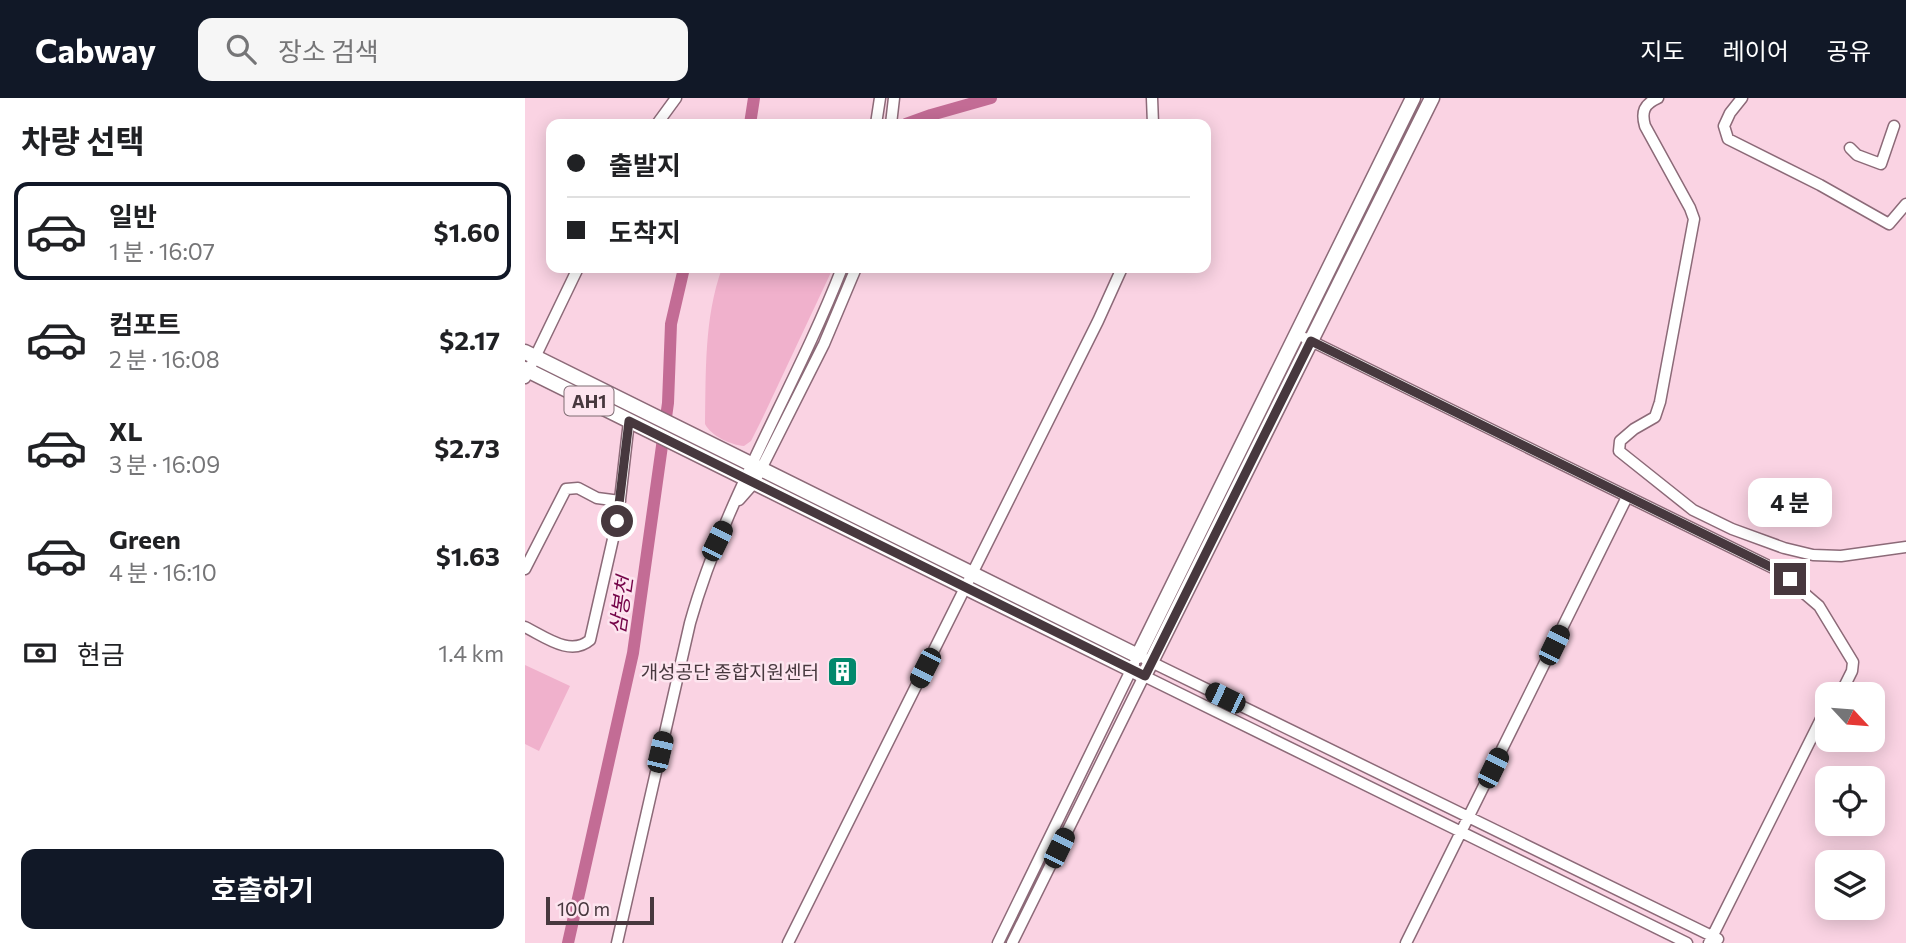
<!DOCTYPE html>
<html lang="ko">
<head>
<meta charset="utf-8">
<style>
  :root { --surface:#fff; --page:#f6f6f6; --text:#202124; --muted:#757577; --line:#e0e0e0; --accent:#111827 }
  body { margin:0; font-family:Commissioner,"Noto Sans KR",sans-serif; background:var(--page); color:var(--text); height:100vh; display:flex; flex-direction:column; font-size:26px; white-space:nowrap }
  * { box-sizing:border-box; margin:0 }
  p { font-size:23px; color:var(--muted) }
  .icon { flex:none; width:38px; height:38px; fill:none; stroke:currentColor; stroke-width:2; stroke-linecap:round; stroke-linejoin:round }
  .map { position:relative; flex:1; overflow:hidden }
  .sheet { display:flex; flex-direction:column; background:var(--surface); width:525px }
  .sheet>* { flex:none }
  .banner { position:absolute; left:21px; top:21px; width:665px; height:154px; border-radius:14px; box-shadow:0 4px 18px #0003; display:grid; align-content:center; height:154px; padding:0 21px; background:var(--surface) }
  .needle { width:46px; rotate:116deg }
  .fabs { position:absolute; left:1290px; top:584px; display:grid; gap:14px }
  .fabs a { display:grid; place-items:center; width:70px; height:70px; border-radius:14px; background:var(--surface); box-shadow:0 4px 18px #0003; font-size:35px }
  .scale { position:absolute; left:21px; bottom:18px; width:108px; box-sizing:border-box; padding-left:7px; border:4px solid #47383e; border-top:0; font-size:19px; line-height:24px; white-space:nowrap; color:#47383e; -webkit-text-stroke:5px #fde5ef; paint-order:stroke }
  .end { position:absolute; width:32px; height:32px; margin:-16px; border:9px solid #47383e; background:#fff; box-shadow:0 0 0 4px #fff }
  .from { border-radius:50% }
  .bubble { position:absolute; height:49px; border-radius:14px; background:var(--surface); box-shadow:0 4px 18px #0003; font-size:23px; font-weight:700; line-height:49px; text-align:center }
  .car { position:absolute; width:21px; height:42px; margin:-21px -10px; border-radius:9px; box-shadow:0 0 5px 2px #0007; background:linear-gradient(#222 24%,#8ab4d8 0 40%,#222 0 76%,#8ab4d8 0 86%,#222 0) }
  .banner b { display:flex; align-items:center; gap:24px; height:66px; font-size:26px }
  .banner b+b { border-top:2px solid var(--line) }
  .banner i { width:18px; height:18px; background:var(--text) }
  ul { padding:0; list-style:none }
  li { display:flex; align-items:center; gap:21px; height:98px; margin:0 14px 10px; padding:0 7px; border:4px solid transparent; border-radius:14px }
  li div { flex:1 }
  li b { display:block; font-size:26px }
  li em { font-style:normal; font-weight:700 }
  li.selected { border-color:var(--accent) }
  li>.icon { width:63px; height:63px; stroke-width:1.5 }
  h2 { padding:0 21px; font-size:32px; line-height:84px }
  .pay { display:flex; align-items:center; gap:18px; height:77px; padding:0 21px; font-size:26px }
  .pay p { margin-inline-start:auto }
  .primary-button { display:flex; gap:14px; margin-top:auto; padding:14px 21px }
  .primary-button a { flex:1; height:80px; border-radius:14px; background:var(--accent); color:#fff; font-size:28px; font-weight:700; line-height:80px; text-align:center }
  header { display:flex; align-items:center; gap:42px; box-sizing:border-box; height:98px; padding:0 35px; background:var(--accent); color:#fff }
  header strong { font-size:33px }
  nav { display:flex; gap:38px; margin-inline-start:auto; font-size:24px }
  .search { width:490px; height:63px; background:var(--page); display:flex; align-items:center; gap:18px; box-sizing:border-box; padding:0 24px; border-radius:14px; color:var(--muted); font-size:26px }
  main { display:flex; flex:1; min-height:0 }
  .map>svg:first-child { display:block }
</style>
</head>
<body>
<header>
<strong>Cabway</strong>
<div class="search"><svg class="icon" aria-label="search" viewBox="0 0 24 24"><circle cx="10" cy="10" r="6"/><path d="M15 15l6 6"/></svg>장소 검색</div>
<nav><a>지도</a><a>레이어</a><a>공유</a></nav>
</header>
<main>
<section class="sheet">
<h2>차량 선택</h2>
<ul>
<li class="selected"><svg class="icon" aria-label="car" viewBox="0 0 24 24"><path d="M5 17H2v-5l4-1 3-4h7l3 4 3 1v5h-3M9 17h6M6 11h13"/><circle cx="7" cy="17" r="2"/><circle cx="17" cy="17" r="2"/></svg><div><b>일반</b><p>1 분 · 16:07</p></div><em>$1.60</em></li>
<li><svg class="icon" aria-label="car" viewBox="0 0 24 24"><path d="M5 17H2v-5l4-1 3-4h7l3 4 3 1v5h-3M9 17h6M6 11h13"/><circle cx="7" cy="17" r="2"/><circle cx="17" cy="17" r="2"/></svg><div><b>컴포트</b><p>2 분 · 16:08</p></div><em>$2.17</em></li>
<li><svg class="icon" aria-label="car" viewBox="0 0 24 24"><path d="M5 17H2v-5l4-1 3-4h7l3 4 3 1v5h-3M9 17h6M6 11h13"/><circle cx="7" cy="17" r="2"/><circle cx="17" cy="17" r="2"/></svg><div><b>XL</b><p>3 분 · 16:09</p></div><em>$2.73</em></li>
<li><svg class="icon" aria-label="car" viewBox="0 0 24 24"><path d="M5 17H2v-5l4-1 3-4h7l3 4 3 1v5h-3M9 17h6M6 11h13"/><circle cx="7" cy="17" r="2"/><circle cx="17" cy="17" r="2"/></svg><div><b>Green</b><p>4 분 · 16:10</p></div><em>$1.63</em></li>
</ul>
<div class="pay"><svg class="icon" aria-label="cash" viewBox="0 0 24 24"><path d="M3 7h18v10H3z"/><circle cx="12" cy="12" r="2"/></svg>현금<p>1.4 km</p></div>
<div class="primary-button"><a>호출하기</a></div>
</section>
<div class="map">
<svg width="1381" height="845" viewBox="0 0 1381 845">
  <rect width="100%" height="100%" fill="#fad3e3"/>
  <path fill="#f0b1cc" d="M197,170h111l-70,149 -12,24 -7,5c-13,-1 -33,-10 -39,-22 1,-52 -1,-106 17,-156z
    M0,567l45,21 -31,65 -14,-7z"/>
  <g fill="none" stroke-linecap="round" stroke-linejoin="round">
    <path stroke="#c36c95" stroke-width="12" d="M225,26l4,-26
      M381,26l25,-9 60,-17
      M43,845l65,-290 35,-250 3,-79 13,-56"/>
    <defs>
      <path id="minor" d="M627,0l1,26
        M1133,0c-14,6 -17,14 -13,28l45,82 4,11 -34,183 -5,15 -21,12 -14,12 -1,10 74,59 39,19 52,19 29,7 28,1 65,-9
        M1217,0l-12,15 -6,13 4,13 92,46 69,39 17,-20
        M132,26l19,-26
        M351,26l4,-26
        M366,26l3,-26
        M1325,50l7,7 24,9 13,-38
        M780,240l472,232 42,36 34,56 -1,9 -12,24
        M0,280l53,-110
        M214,402l15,-17 70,-139 32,-76
        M0,471l41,-80 12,-1 19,10 23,3
        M0,529c19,9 45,30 65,13l28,-123 11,-96
        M620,561l573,280
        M92,845l73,-320c35,-125 105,-234 152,-355
        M263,845l310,-622 24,-53
        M473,845l136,-279
        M487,845l132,-267 543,267
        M881,845l221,-446
        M1184,845l118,-236"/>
      <path id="major" d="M0,254l613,304 275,-558
        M0,271l619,307 288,-578"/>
    </defs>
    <use href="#minor" stroke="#8c6a78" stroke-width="13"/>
    <use href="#major" stroke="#8c6a78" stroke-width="17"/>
    <use href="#minor" stroke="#fff" stroke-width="10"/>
    <use href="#major" stroke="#fff" stroke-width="14"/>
  </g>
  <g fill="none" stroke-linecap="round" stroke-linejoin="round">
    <path stroke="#47383e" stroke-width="9" d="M92,423l12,-100 516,255 166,-335 466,229 13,9"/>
  </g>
  <defs>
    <symbol id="building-square" viewBox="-11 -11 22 22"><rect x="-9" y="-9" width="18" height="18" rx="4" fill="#02886c" stroke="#fde5ef"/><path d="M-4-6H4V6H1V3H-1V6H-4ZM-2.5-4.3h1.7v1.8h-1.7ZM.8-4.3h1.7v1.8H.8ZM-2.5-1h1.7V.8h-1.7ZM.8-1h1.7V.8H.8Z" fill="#fff"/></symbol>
  </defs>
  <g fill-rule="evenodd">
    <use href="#building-square" x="300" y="556" width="35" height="35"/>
  </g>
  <g text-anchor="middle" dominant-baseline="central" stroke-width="5" stroke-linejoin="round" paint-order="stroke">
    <rect fill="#fde5ef" stroke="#7e6c73" stroke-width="2" x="39.5" y="288.5" width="49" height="29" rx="5"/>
    <g font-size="18" font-weight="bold" fill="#47383e">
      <text x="64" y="303">AH1</text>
    </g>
    <g font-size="19" fill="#47383e" stroke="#fde5ef" text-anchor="end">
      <text x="294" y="573">개성공단 종합지원센터</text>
    </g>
    <g font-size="21" font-style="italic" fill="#740448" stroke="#fde5ef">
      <text transform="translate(95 507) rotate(-82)">삼봉천</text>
    </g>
  </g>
</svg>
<div class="fabs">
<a><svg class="needle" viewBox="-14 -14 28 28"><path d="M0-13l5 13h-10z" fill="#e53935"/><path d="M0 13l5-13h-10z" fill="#757577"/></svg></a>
<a><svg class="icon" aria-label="locate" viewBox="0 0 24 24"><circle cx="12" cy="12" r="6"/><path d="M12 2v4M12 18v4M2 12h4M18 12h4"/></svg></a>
<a><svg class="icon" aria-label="layers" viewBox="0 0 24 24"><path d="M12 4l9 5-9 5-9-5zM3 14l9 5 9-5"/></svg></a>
</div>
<div class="scale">100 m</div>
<i class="end from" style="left:92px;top:423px"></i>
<i class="end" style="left:1265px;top:481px"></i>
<div class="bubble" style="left:1223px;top:380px;width:84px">4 분</div>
<i class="car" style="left:192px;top:443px;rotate:26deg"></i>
<i class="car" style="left:1029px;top:547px;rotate:26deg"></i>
<i class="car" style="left:400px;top:570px;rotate:207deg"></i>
<i class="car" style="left:700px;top:600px;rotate:296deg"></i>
<i class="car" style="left:135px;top:654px;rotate:13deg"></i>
<i class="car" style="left:968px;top:670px;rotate:26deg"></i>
<i class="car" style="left:534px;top:750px;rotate:26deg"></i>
<div class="banner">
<b><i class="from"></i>출발지</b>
<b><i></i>도착지</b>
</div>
</div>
</main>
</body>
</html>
